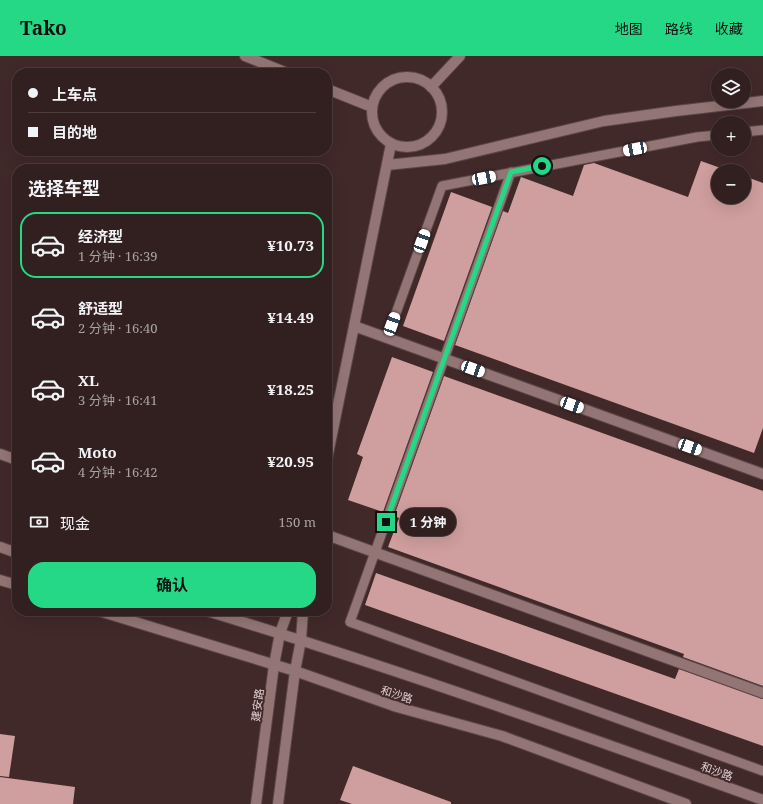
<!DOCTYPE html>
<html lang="zh">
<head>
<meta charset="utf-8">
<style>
  :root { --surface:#321f1f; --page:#3a2728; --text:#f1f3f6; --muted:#a8a2a4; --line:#4d3d3d; --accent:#25d886 }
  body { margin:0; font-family:"Noto Serif","Noto Sans SC",serif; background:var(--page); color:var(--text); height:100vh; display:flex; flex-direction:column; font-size:15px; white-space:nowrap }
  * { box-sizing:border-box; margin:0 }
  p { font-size:13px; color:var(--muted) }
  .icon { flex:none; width:22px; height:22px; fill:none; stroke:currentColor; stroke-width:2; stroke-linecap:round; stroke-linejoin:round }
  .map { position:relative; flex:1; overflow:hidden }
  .side { position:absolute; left:12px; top:108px; width:320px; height:452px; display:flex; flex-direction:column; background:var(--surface); border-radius:16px; box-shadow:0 4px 16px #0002,0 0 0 1px var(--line) }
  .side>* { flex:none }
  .top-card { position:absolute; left:12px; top:12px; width:320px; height:88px; border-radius:16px; box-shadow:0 4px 16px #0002,0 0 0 1px var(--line); display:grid; align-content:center; height:88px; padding:0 16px; background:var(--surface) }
  .tools { position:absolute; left:711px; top:12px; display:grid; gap:8px }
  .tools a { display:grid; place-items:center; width:40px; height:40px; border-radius:50%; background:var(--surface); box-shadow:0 4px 16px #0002,0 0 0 1px var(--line); font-size:20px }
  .end { position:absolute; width:18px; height:18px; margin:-9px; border:5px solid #25d886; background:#111; box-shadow:0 0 0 2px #111 }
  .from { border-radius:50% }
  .bubble { position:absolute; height:28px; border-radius:14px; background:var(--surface); box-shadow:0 4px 16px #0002,0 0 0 1px var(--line); font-size:13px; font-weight:700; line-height:28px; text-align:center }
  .car { position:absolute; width:12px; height:24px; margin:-12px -6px; border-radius:5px; box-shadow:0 0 3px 1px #0007; background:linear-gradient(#fff 24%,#345 0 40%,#fff 0 76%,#345 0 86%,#fff 0) }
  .top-card b { display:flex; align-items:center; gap:14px; height:38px; font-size:15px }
  .top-card b+b { border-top:1px solid var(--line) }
  .top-card i { width:10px; height:10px; background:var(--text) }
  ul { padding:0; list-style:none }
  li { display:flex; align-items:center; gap:12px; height:66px; margin:0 8px 6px; padding:0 8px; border:2px solid transparent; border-radius:16px }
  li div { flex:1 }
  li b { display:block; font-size:15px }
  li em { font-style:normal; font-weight:700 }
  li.on { border-color:var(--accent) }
  li>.icon { width:36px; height:36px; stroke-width:1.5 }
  h2 { padding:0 16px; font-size:18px; line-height:48px }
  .pay { display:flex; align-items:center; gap:10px; height:44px; padding:0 16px; font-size:15px }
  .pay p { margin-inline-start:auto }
  .action { display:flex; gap:8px; margin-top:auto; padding:8px 16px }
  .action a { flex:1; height:46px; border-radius:16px; background:var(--accent); color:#111; font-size:16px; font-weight:700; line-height:46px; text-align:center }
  header { display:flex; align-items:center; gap:24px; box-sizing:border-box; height:56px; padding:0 20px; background:var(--accent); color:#111 }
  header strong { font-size:19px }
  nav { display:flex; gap:22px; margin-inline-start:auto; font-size:14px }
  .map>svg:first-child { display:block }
</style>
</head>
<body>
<header>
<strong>Tako</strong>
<nav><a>地图</a><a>路线</a><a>收藏</a></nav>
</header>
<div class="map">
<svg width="763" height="748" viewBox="0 0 763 748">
  <rect width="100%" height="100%" fill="#422929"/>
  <path fill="#cf9e9e" d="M701,105l28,10h-11v26h26v-21l19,7v245l-9,25 -299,-108 48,-134 5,2 13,-36 52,19 11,-31 10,-2 94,34z
    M451,136l41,15 -48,134 -41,-15z
    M392,301l41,15 -50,140 -35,-12 15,-43 -6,-3z
    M444,320l319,115v195l-80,-29 1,-3 -296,-107 11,-29 -5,-2z
    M376,517l299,106 4,-10 84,30v47l-398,-141z
    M0,678l15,2 -6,41 -9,-1z
    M353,710l98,36v2h-99l-12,-4z
    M0,721l75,10 -2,17h-73z"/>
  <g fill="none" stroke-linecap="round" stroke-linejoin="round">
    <defs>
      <path id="service" d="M744,76l19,-2
        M511,116l-161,450 413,149
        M387,282l55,-152 255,-49 21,-2"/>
      <path id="minor" d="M245,0l42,17
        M372 56a35 35 0 1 1 70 0a35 35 0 1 1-70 0Z
        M431,31l29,-31
        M327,33l45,18
        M387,109l58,-6 159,-38 72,-10 87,-10
        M354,270l409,148
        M0,398l17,6
        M327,403l64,-315
        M327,479l436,158"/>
      <path id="tertiary" d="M256,748l18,-139 6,-32 8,-22
        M278,748l17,-133 6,-31 2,-29"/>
      <path id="secondary" d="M0,491l17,6
        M0,524l17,5
        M99,555l196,60 102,36 105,29 184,68
        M207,555c187,57 372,123 556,189"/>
    </defs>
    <use href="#service" stroke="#5b4647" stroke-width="11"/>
    <use href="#minor" stroke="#5b4647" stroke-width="12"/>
    <use href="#tertiary" stroke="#5b4647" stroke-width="12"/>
    <use href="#secondary" stroke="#5b4647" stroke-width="12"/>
    <use href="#service" stroke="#937575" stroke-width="9"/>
    <use href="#minor" stroke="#937575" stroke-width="10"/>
    <use href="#tertiary" stroke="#937575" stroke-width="10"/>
    <use href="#secondary" stroke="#937575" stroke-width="10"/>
  </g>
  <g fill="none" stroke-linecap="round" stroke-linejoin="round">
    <path stroke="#25d886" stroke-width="5" d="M386,466l125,-350 31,-6"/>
  </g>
  <g text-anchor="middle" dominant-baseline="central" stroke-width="4" stroke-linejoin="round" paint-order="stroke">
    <g font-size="11" fill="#e0cfcf" stroke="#422929">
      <text transform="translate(397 638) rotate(18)">和沙路</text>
      <text transform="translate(257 649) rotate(-83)">建安路</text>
      <text transform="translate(717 715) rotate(20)">和沙路</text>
    </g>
  </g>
</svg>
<div class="tools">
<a><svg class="icon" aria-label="layers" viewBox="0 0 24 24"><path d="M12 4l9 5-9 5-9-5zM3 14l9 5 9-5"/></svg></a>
<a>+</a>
<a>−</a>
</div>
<i class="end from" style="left:542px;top:110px"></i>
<i class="end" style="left:386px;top:466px"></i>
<div class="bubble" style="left:400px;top:452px;width:56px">1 分钟</div>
<i class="car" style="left:635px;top:93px;rotate:259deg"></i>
<i class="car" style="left:484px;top:122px;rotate:79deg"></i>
<i class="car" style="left:422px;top:185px;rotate:20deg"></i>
<i class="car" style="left:392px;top:268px;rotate:20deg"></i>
<i class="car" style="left:473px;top:313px;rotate:110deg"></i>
<i class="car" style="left:572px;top:349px;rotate:110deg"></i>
<i class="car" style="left:690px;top:391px;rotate:110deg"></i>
<div class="top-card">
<b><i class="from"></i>上车点</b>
<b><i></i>目的地</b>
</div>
<section class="side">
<h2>选择车型</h2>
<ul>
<li class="on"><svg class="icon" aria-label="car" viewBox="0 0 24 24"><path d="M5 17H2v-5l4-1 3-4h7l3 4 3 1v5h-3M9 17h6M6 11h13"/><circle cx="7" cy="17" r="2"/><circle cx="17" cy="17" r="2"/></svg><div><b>经济型</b><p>1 分钟 · 16:39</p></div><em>¥10.73</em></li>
<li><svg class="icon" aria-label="car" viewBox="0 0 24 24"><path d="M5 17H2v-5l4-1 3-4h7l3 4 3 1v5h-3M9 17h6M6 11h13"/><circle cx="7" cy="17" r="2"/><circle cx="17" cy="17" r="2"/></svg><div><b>舒适型</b><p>2 分钟 · 16:40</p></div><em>¥14.49</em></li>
<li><svg class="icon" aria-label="car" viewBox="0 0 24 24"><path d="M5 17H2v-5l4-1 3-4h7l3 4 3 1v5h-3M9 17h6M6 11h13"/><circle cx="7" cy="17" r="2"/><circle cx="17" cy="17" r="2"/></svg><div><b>XL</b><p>3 分钟 · 16:41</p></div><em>¥18.25</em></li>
<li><svg class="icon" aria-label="car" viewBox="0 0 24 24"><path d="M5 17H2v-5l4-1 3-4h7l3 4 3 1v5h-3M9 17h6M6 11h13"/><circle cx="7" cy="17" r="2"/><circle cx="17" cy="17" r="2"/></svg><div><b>Moto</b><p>4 分钟 · 16:42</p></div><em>¥20.95</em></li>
</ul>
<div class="pay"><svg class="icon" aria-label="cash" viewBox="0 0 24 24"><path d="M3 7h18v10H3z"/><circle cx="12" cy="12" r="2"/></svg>现金<p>150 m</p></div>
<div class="action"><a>确认</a></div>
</section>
</div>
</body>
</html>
